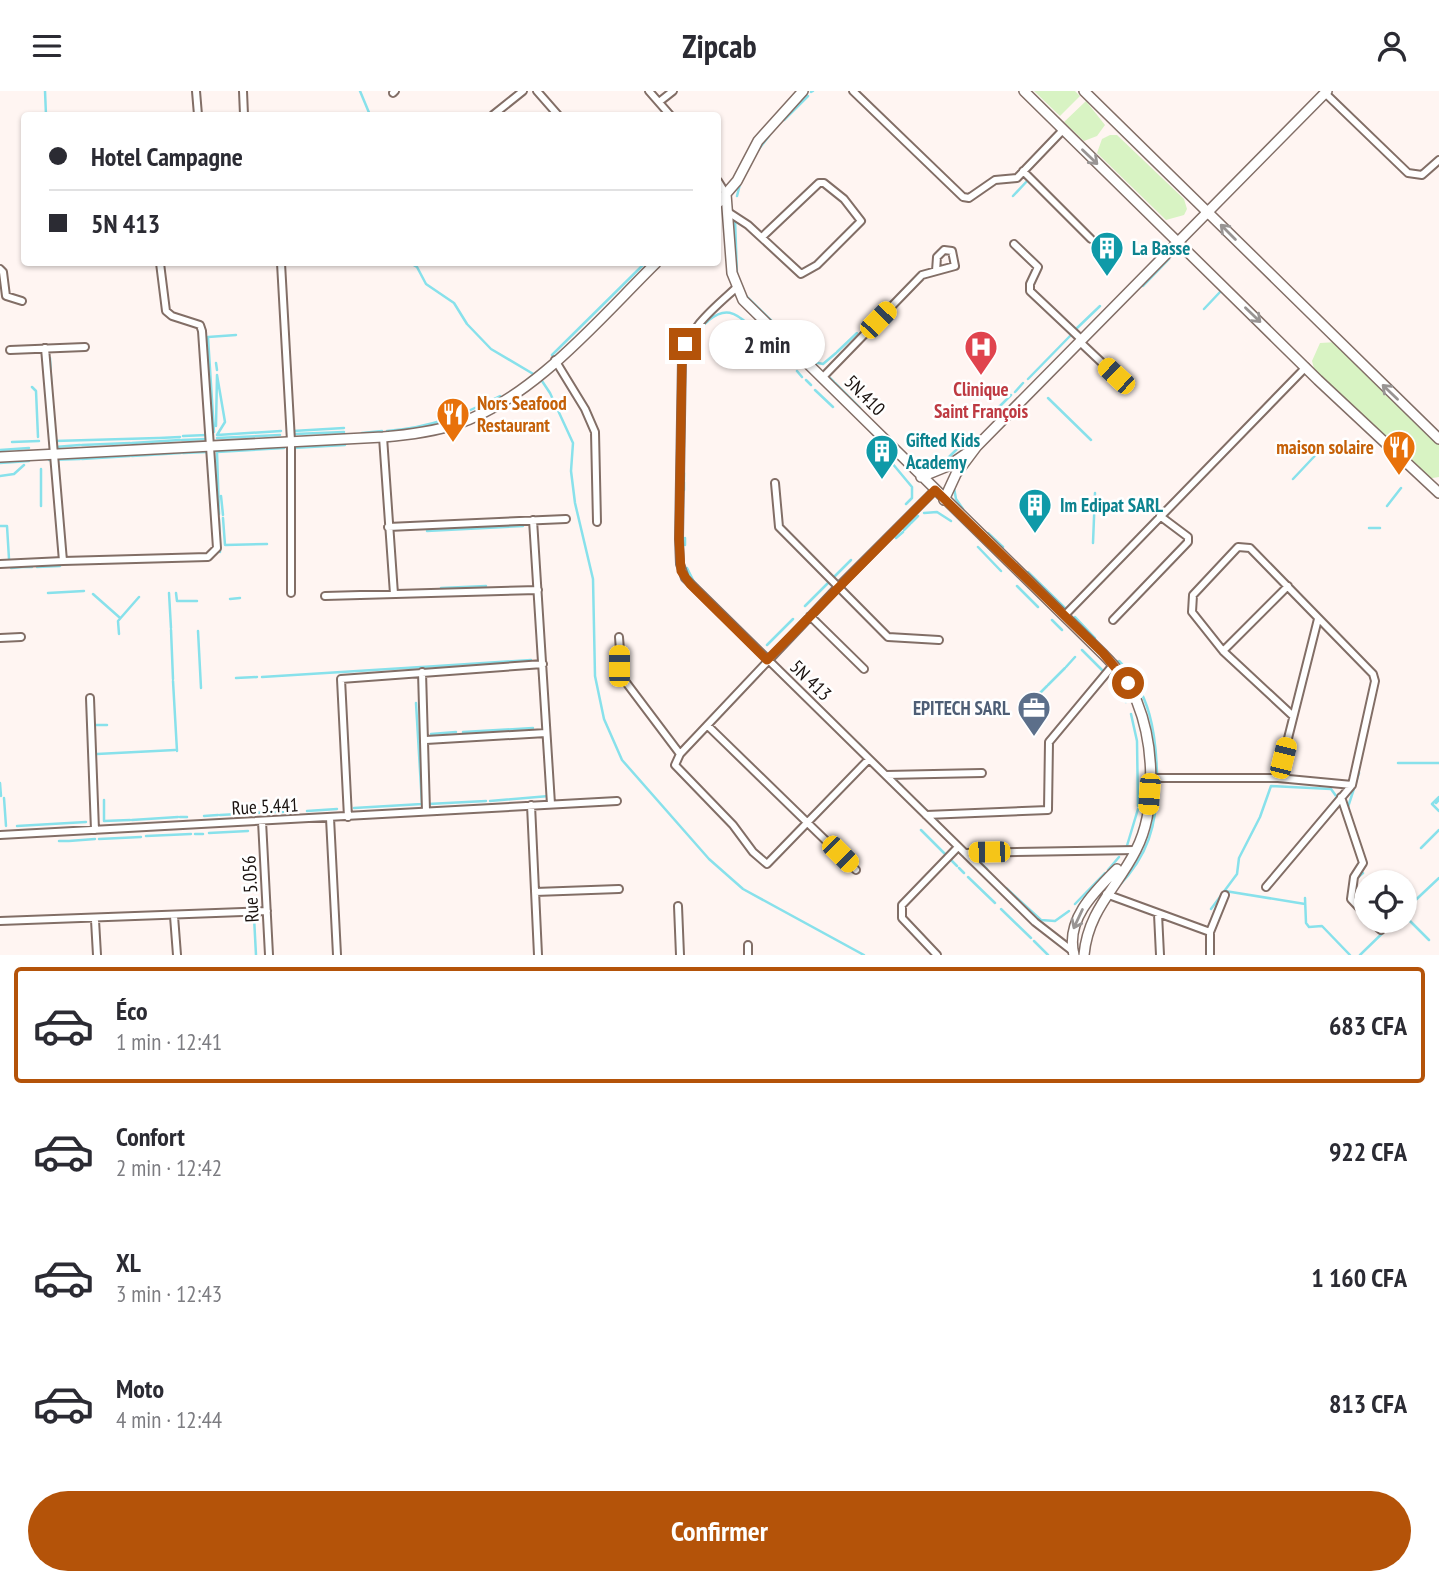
<!DOCTYPE html>
<html lang="fr">
<head>
<meta charset="utf-8">
<style>
  :root { --surface:#fff; --page:#f2f2f3; --text:#2b2b33; --muted:#7c7c81; --line:#e1e1e2; --accent:#b45309 }
  body { margin:0; font-family:"PT Sans Narrow",sans-serif; background:var(--page); color:var(--text); height:100vh; display:flex; flex-direction:column; font-size:26px; white-space:nowrap }
  * { box-sizing:border-box; margin:0 }
  p { font-size:23px; color:var(--muted) }
  .icon { flex:none; width:38px; height:38px; fill:none; stroke:currentColor; stroke-width:2; stroke-linecap:round; stroke-linejoin:round }
  .map { position:relative; height:864px; overflow:hidden }
  .details { display:flex; flex-direction:column; background:var(--surface); flex:1 }
  .details>* { flex:none }
  .guide { position:absolute; left:21px; top:21px; width:700px; height:154px; border-radius:7px; box-shadow:0 2px 5px #0004; display:grid; align-content:center; height:154px; padding:0 28px; background:var(--surface) }
  .fabs { position:absolute; left:1354px; top:779px; display:grid; gap:14px }
  .fabs a { display:grid; place-items:center; width:63px; height:63px; border-radius:50%; background:var(--surface); box-shadow:0 2px 5px #0004; font-size:35px }
  .end { position:absolute; width:32px; height:32px; margin:-16px; border:9px solid #b45309; background:#fff; box-shadow:0 0 0 4px #fff }
  .from { border-radius:50% }
  .bubble { position:absolute; height:49px; border-radius:24px; background:var(--surface); box-shadow:0 2px 5px #0004; font-size:23px; font-weight:700; line-height:49px; text-align:center }
  .car { position:absolute; width:21px; height:42px; margin:-21px -10px; border-radius:9px; box-shadow:0 0 5px 2px #0007; background:linear-gradient(#f5c518 24%,#345 0 40%,#f5c518 0 76%,#345 0 86%,#f5c518 0) }
  .guide b { display:flex; align-items:center; gap:24px; height:66px; font-size:26px }
  .guide b+b { border-top:2px solid var(--line) }
  .guide i { width:18px; height:18px; background:var(--text) }
  ul { padding:12px 0 0; list-style:none }
  li { display:flex; align-items:center; gap:21px; height:116px; margin:0 14px 10px; padding:0 14px; border:4px solid transparent; border-radius:7px }
  li div { flex:1 }
  li b { display:block; font-size:26px }
  li em { font-style:normal; font-weight:700 }
  li.current { border-color:var(--accent) }
  li>.icon { width:63px; height:63px; stroke-width:1.5 }
  .primary-button { display:flex; gap:14px; margin-top:auto; padding:14px 28px }
  .primary-button a { flex:1; height:80px; border-radius:42px; background:var(--accent); color:#fff; font-size:28px; font-weight:700; line-height:80px; text-align:center }
  header { display:flex; justify-content:space-between; align-items:center; height:91px; padding:0 28px; background:var(--surface); font-size:32px; font-weight:700 }
  .map>svg:first-child { display:block }
</style>
</head>
<body>
<header><svg class="icon" aria-label="menu" viewBox="0 0 24 24"><path d="M4 6h16M4 12h16M4 18h16"/></svg>Zipcab<svg class="icon" aria-label="person" viewBox="0 0 24 24"><circle cx="12" cy="8" r="4"/><path d="M4 21q1-7 8-7t8 7"/></svg></header>
<div class="map">
<svg width="1439" height="864" viewBox="0 0 1439 864">
  <rect width="100%" height="100%" fill="#fff5f2"/>
  <path fill="#d8f3c3" d="M1034,0h41l5,5 -20,20z
    M1086,10l19,24 -8,11 -13,5 -20,-19z
    M1110,44h7l67,64 3,10 -3,6 -18,5 -69,-67 5,-14z
    M1337,251l102,98v37l-13,2 -111,-107 -3,-11 8,-18z"/>
  <g fill="none" stroke-linecap="round" stroke-linejoin="round">
    <path stroke="#88e1eb" stroke-width="2.5" d="M45,0l1,24
      M360,0l10,24
      M811,1l2,-1
      M784,29l24,-24
      M758,59l11,-14
      M737,105l3,-12
      M1013,105l15,-16 3,3
      M735,128l2,56
      M410,172l7,4 9,17 28,19 13,21 24,25 44,26
      M1143,195l26,-27
      M746,205l40,39
      M1204,218l16,-17
      M709,229c16,-13 26,-8 40,5
      M702,235l6,-5
      M751,236l6,6
      M1075,239l25,-24
      M758,243l9,8
      M789,248l25,23 9,2 13,-11
      M768,253l7,6
      M837,261l20,-19
      M552,264l93,-92
      M50,267l2,39
      M216,272l1,7
      M797,280l5,6
      M829,286l5,5
      M540,287l10,15 23,50 -2,28 4,32 18,76 2,97 9,43 18,41 87,99 34,30 121,66
      M1028,288l42,-43
      M806,289l5,5
      M835,292l25,25
      M32,296l4,4 2,46
      M815,299l18,17
      M1015,301l8,-9
      M1048,307l43,42
      M988,327l23,-23
      M216,335l1,-51 8,47 -8,13
      M293,340l51,-3
      M387,340c42,-3 76,-16 113,-35
      M214,341l-6,-95 28,-2
      M362,342l20,-2
      M295,343l49,-2
      M217,344l64,-4
      M183,345l24,-1
      M159,347l21,-1
      M217,347l63,-3
      M182,349l25,-1
      M55,350l103,-3
      M390,350l46,-7
      M12,351l27,-1
      M871,351l12,12
      M132,352l48,-3
      M82,354l48,-2
      M55,356l25,-2
      M293,357l52,-3
      M0,359l29,-2
      M183,362l24,-1
      M132,365l49,-3
      M82,368l48,-3
      M49,369l31,-1
      M0,372l29,-2
      M892,372l20,24v11l-6,6
      M942,373l25,-25
      M41,378v37
      M684,382v7
      M0,385l14,-2 10,-9
      M1293,388l32,-34
      M684,391v8
      M954,397l2,11 7,10
      M221,405l2,19
      M1387,415l14,-18
      M924,422l13,-1 14,9
      M219,423l-2,-62 67,-4
      M223,427l2,27 42,-1
      M219,428l1,33
      M911,432l7,-7
      M0,435h7l2,33
      M1369,437h11
      M904,439l6,-6
      M427,440l96,-5
      M988,442l15,14
      M685,447v7
      M896,447l7,-6
      M1093,452l2,-50
      M978,456l23,24
      M24,476h8
      M37,476l23,-1
      M11,477l12,-1
      M687,477l8,16
      M1028,481l39,38
      M834,486l17,-17
      M1017,495l21,21
      M441,497l45,-2
      M48,502l36,-2
      M169,502l2,35
      M176,502l1,8h20
      M93,503l26,23
      M230,508l10,-1
      M805,515l24,-24
      M1075,526l20,21
      M1052,529l10,10
      M171,539l2,49
      M198,540l3,57
      M119,543l-1,-13 21,-24
      M767,554l26,-26
      M1082,559l20,20
      M1119,570c31,31 37,72 38,114
      M422,576l109,-7
      M1066,576l9,-10
      M262,586l159,-10
      M236,587l21,-1
      M1110,587l16,24
      M173,590l4,70
      M798,594l31,30
      M1048,594l17,-17
      M1029,613l18,-18
      M1131,623l6,27 1,65
      M93,634h14
      M463,641l70,-4
      M431,643l25,-2
      M858,652l8,8
      M97,663l78,-4
      M1398,672h41
      M892,686l10,9
      M0,692l1,13
      M1439,706l-7,7 7,7
      M4,707l2,28
      M104,709v21l26,-1
      M490,710l59,-5
      M918,711l9,9
      M1436,712l3,-3
      M428,713l58,-3
      M1348,716l11,-34
      M354,717l68,-4 -6,-101
      M307,720l30,-2
      M274,721h9
      M220,724l51,-3
      M204,725l14,-1
      M932,725l7,7
      M180,726h7
      M132,729l46,-3
      M17,735l69,-4
      M921,739l24,24
      M209,742l39,-2
      M195,743h8
      M146,745l45,-2
      M99,748l42,-2
      M59,750h9
      M69,750l26,-2
      M1421,757l18,-18
      M1126,758l12,-40
      M972,764l15,14
      M950,768l7,7
      M959,777l5,5
      M1108,779l11,-13
      M968,786l27,26
      M1356,788l7,-6
      M1118,796c30,-31 39,-62 39,-104
      M1006,797l35,32 14,1 14,-10
      M1225,800l80,13
      M1355,802l-1,5 13,11
      M1305,807l1,25 3,4 13,-1 28,29
      M1405,807l1,-1
      M1075,813l30,-31
      M1001,818l30,29
      M1211,818l26,-35 2,-16 21,-41 11,-31 60,3 8,11
      M1405,819l34,-32
      M1405,825l24,24
      M254,826l2,38
      M1380,830h3
      M1034,850l14,14
      M1360,864l35,-34"/>
    <defs>
      <path id="street" d="M196,0l2,24
        M243,0l1,24
        M537,0l21,24
        M649,0l21,24
        M853,0l110,106 6,1 26,-18 22,-2 45,-47
        M393,2l2,-2
        M1325,2l83,80 14,2 17,-15
        M659,11l14,-11
        M493,24l30,-24
        M1023,80l68,68
        M718,90l8,13
        M728,121l20,13 53,49 16,-9 44,-44 -17,-22 -20,-16h-5l-57,54
        M1014,153l24,23 -8,17v7l52,49
        M281,172l10,178v152
        M0,178l3,3 3,24 16,5
        M736,197c-22,20 -48,40 -54,71l-3,180 1,25 5,14 350,344 40,31
        M1080,251l36,34
        M10,259l75,-3
        M555,269l30,49 10,23 2,90
        M823,286l99,-102 33,-9 -3,-15 -8,-1 -7,7 -1,14
        M383,346l11,157
        M775,392l4,44 109,110 51,3
        M533,429l18,284
        M388,436l178,-8
        M63,470l145,-4 9,-9 -15,-217 -2,-6 -28,-9 -6,-5 -6,-48
        M0,473l63,-3 -18,-213
        M325,505l213,-6
        M1065,524l241,-248
        M810,525l54,53
        M1113,529l75,-78v-5l-28,-21
        M619,546l3,40 58,77
        M0,547l21,-1
        M1223,560l65,-65
        M422,581l4,139
        M90,607l5,132
        M708,635l148,144
        M426,649l120,-7
        M869,668l-102,105 -14,-12 -20,-27 -58,-60 5,-11 158,-167 97,-97
        M886,684l96,-2
        M1150,687h128l74,7
        M1278,687l40,-159
        M1341,706l22,66 -9,14 -3,22 16,17
        M531,714l7,150
        M926,724l122,-5 1,-68 65,-78
        M348,726l-7,-138 202,-15
        M330,727l7,137
        M262,730l7,134
        M0,744l617,-34
        M965,762l171,-3
        M1266,796l86,-102 23,-104 -2,-7 -123,-126 -12,-1 -45,48 -1,17 31,39 70,65
        M535,801l84,-3
        M1106,803l104,38v23
        M678,815l2,49
        M1158,823l2,41
        M174,825l3,39
        M95,829l2,35
        M0,830l267,-10
        M1371,830l10,9
        M1210,841l15,-37
        M748,864v-10
        M937,864l-35,-37v-13l56,-58"/>
      <path id="secondary" d="M1024,0l294,289 121,113
        M1084,0l355,348
        M726,103l6,79 11,27 360,354c14,14 27,29 34,48 17,42 20,107 -1,148 -19,38 -48,60 -52,105
        M718,112l19,-22 21,-40 45,-50
        M0,366l383,-20c25,-2 49,-5 74,-13 77,-26 142,-105 199,-161
        M921,386l27,-11 19,-13
        M944,409l12,-26 21,-28 350,-355
        M1074,864c-9,-35 20,-63 43,-86"/>
    </defs>
    <use href="#street" stroke="#826e66" stroke-width="10"/>
    <use href="#secondary" stroke="#826e66" stroke-width="12"/>
    <use href="#street" stroke="#fff" stroke-width="6"/>
    <use href="#secondary" stroke="#fff" stroke-width="9"/>
  </g>
  <defs><path id="oneway-shaft" d="M-6 0H5M1.5-3L5.5 0L1.5 3" fill="none" stroke-width="1.6" stroke-linecap="round" stroke-linejoin="round" transform="scale(1.75)"/></defs>
  <g stroke="#989493">
    <use href="#oneway-shaft" transform="translate(1090 66) rotate(44)"/>
    <use href="#oneway-shaft" transform="translate(1228 141) rotate(-135)"/>
    <use href="#oneway-shaft" transform="translate(1253 224) rotate(44)"/>
    <use href="#oneway-shaft" transform="translate(1390 301) rotate(-136)"/>
    <use href="#oneway-shaft" transform="translate(1078 828) rotate(115)"/>
  </g>
  <g fill="none" stroke-linecap="round" stroke-linejoin="round">
    <path stroke="#b45309" stroke-width="9" d="M685,253l-3,15 -3,180 2,32 9,13 77,76 168,-170 168,163 25,30"/>
  </g>
  <defs>
    <symbol id="building-pin" viewBox="-11 -11 22 30"><path d="M0 17L-7.5 6A9.5 9.5 0 1 1 7.5 6Z" fill="#0f9aa8" stroke="#fff"/><path d="M-4-6H4V6H1V3H-1V6H-4ZM-2.5-4.3h1.7v1.8h-1.7ZM.8-4.3h1.7v1.8H.8ZM-2.5-1h1.7V.8h-1.7ZM.8-1h1.7V.8H.8Z" fill="#fff"/></symbol>
    <symbol id="hospital-pin" viewBox="-11 -11 22 30"><path d="M0 17L-7.5 6A9.5 9.5 0 1 1 7.5 6Z" fill="#e0444e" stroke="#fff"/><path d="M-5-5h3v3.5h4V-5h3V5h-3V1.5h-4V5h-3Z" fill="#fff"/></symbol>
    <symbol id="restaurant-pin" viewBox="-11 -11 22 30"><path d="M0 17L-7.5 6A9.5 9.5 0 1 1 7.5 6Z" fill="#e8710a" stroke="#fff"/><path d="M-5-6h1v4h1v-4h1v4h1v-4h1v5L-1.5 .5V6h-2V.5L-5-1ZM5-6V6H3V1.5H1.5Q1.5-4 5-6Z" fill="#fff"/></symbol>
    <symbol id="office-pin" viewBox="-11 -11 22 30"><path d="M0 17L-7.5 6A9.5 9.5 0 1 1 7.5 6Z" fill="#5c6f8a" stroke="#fff"/><path d="M-6-3h4V-5.5h4V-3h4V5H-6ZM-1-4.5V-3h2v-1.5ZM-6 0V1H6V0Z" fill="#fff"/></symbol>
  </defs>
  <g fill-rule="evenodd">
    <use href="#building-pin" x="1088" y="138" width="38" height="52"/>
    <use href="#hospital-pin" x="962" y="237" width="38" height="52"/>
    <use href="#restaurant-pin" x="434" y="304" width="38" height="52"/>
    <use href="#restaurant-pin" x="1380" y="337" width="38" height="52"/>
    <use href="#building-pin" x="863" y="341" width="38" height="52"/>
    <use href="#building-pin" x="1016" y="395" width="38" height="52"/>
    <use href="#office-pin" x="1015" y="598" width="38" height="52"/>
  </g>
  <g text-anchor="middle" dominant-baseline="central" stroke-width="5" stroke-linejoin="round" paint-order="stroke">
    <g font-size="19" font-weight="bold" fill="#0d838f" stroke="#fff" text-anchor="start">
      <text x="1132" y="157">La Basse</text>
      <text x="906" y="349">Gifted Kids<tspan x="906" dy="22">Academy</tspan></text>
      <text x="1060" y="414">Im Edipat SARL</text>
    </g>
    <g font-size="19" font-weight="bold" fill="#be3a42" stroke="#fff">
      <text x="981" y="298">Clinique<tspan x="981" dy="22">Saint François</tspan></text>
    </g>
    <g font-size="19" fill="#1a120f" stroke="#fff">
      <text transform="translate(865 304) rotate(45)">5N.410</text>
      <text transform="translate(811 589) rotate(44)">5N 413</text>
      <text transform="translate(265 715) rotate(-3)">Rue 5.441</text>
      <text transform="translate(250 798) rotate(-93)">Rue 5.056</text>
    </g>
    <g font-size="19" font-weight="bold" fill="#c56008" stroke="#fff" text-anchor="start">
      <text x="477" y="312">Nors Seafood<tspan x="477" dy="22">Restaurant</tspan></text>
      <text x="1374" y="356" text-anchor="end">maison solaire</text>
    </g>
    <g font-size="19" font-weight="bold" fill="#4e5e75" stroke="#fff" text-anchor="end">
      <text x="1010" y="617">EPITECH SARL</text>
    </g>
  </g>
</svg>
<div class="fabs">
<a><svg class="icon" aria-label="locate" viewBox="0 0 24 24"><circle cx="12" cy="12" r="6"/><path d="M12 2v4M12 18v4M2 12h4M18 12h4"/></svg></a>
</div>
<i class="end from" style="left:1128px;top:592px"></i>
<i class="end" style="left:685px;top:253px"></i>
<div class="bubble" style="left:709px;top:229px;width:116px">2 min</div>
<i class="car" style="left:878px;top:229px;rotate:44deg"></i>
<i class="car" style="left:1116px;top:285px;rotate:313deg"></i>
<i class="car" style="left:619px;top:575px;rotate:0deg"></i>
<i class="car" style="left:1283px;top:667px;rotate:14deg"></i>
<i class="car" style="left:1149px;top:703px;rotate:184deg"></i>
<i class="car" style="left:989px;top:761px;rotate:269deg"></i>
<i class="car" style="left:840px;top:763px;rotate:135deg"></i>
<div class="guide">
<b><i class="from"></i>Hotel Campagne</b>
<b><i></i>5N 413</b>
</div>
</div>
<section class="details">
<ul>
<li class="current"><svg class="icon" aria-label="car" viewBox="0 0 24 24"><path d="M5 17H2v-5l4-1 3-4h7l3 4 3 1v5h-3M9 17h6M6 11h13"/><circle cx="7" cy="17" r="2"/><circle cx="17" cy="17" r="2"/></svg><div><b>Éco</b><p>1 min · 12:41</p></div><em>683 CFA</em></li>
<li><svg class="icon" aria-label="car" viewBox="0 0 24 24"><path d="M5 17H2v-5l4-1 3-4h7l3 4 3 1v5h-3M9 17h6M6 11h13"/><circle cx="7" cy="17" r="2"/><circle cx="17" cy="17" r="2"/></svg><div><b>Confort</b><p>2 min · 12:42</p></div><em>922 CFA</em></li>
<li><svg class="icon" aria-label="car" viewBox="0 0 24 24"><path d="M5 17H2v-5l4-1 3-4h7l3 4 3 1v5h-3M9 17h6M6 11h13"/><circle cx="7" cy="17" r="2"/><circle cx="17" cy="17" r="2"/></svg><div><b>XL</b><p>3 min · 12:43</p></div><em>1 160 CFA</em></li>
<li><svg class="icon" aria-label="car" viewBox="0 0 24 24"><path d="M5 17H2v-5l4-1 3-4h7l3 4 3 1v5h-3M9 17h6M6 11h13"/><circle cx="7" cy="17" r="2"/><circle cx="17" cy="17" r="2"/></svg><div><b>Moto</b><p>4 min · 12:44</p></div><em>813 CFA</em></li>
</ul>
<div class="primary-button"><a>Confirmer</a></div>
</section>
</body>
</html>
